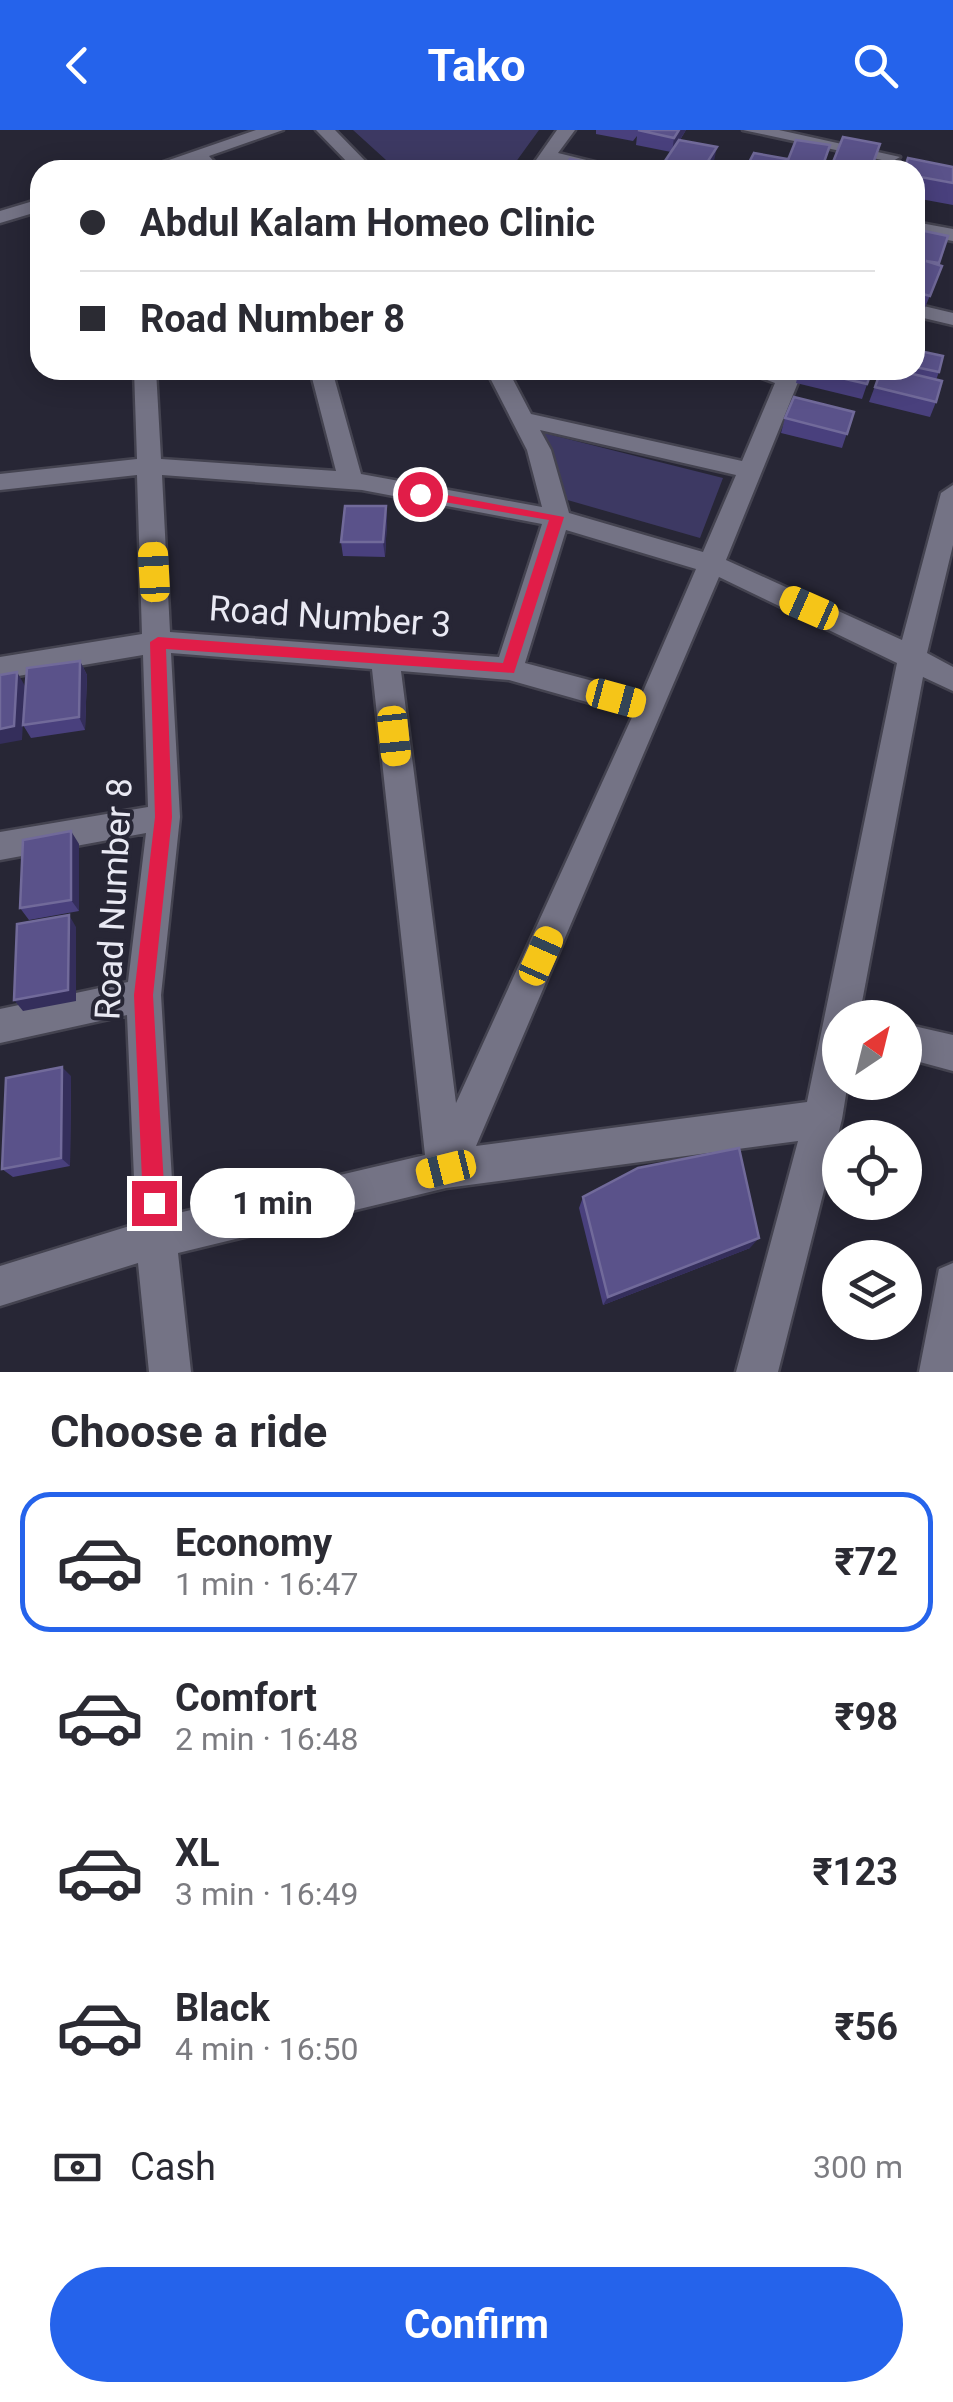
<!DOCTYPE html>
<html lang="en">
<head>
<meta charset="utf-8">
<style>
  :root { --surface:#fff; --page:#f2f2f3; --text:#2b2b33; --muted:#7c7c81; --line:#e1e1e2; --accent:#2563eb }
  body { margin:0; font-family:Roboto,sans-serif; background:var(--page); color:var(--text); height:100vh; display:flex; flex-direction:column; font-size:38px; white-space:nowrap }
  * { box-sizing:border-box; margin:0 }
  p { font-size:32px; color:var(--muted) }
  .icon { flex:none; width:55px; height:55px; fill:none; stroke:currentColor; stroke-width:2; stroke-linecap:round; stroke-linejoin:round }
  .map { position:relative; height:1242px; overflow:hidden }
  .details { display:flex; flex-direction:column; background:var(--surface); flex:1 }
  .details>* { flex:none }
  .banner { position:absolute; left:30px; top:30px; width:895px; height:220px; border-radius:30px; box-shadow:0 5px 25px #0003; display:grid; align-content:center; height:220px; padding:0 50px; background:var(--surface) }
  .needle { width:65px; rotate:35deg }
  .controls { position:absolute; left:822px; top:870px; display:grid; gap:20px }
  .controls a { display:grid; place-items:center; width:100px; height:100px; border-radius:50%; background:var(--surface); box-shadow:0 5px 25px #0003; font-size:50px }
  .end { position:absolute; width:45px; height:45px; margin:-22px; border:12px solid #e11d48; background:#fff; box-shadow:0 0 0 5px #fff }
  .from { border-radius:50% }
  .bubble { position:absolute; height:70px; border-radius:35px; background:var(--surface); box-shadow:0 5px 25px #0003; font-size:32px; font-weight:700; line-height:70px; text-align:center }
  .car { position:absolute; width:30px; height:60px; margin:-30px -15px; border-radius:12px; box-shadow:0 0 8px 2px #0007; background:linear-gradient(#f5c518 24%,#345 0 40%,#f5c518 0 76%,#345 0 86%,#f5c518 0) }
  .banner b { display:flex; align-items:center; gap:35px; height:95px; font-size:38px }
  .banner b+b { border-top:2px solid var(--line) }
  .banner i { width:25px; height:25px; background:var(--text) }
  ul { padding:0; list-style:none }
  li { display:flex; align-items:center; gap:30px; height:140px; margin:0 20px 15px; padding:0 30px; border:5px solid transparent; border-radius:30px }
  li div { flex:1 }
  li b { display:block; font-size:38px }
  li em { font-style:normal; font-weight:700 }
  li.on { border-color:var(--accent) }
  li>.icon { width:90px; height:90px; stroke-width:1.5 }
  h2 { padding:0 50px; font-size:45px; line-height:120px }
  .pay { display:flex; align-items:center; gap:25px; height:110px; padding:0 50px; font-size:38px }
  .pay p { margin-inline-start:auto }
  .primary-button { display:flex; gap:20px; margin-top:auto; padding:20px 50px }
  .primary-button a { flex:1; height:115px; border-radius:60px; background:var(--accent); color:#fff; font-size:40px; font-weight:700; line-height:115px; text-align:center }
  header { display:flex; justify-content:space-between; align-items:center; height:130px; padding:0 50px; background:var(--accent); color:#fff; font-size:45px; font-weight:700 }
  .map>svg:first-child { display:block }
</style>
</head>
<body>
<header><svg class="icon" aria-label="back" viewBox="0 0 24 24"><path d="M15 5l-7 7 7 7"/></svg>Tako<svg class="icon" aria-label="search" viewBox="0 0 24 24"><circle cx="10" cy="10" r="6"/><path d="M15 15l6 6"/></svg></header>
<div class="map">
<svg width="953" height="1242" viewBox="0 0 953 1242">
  <rect width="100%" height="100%" fill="#272635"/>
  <path fill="#3d3963" d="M353,0h186l-29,40h-113z
    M544,303l179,45 -23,60 -136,-39z"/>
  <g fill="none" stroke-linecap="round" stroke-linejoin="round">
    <defs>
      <path id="minor" d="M256,0h27l-74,26 9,10 -3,4h-12l-10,-9 -26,9h-27z
        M316,0h19l39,40h-19z
        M557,0h18l-17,23 69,17h-37l-39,-8 -6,8h-16z
        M743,0h36l121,27 -9,5z
        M40,69v12l-40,12v-12z
        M915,92l38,7v12l-38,-7z
        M915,174l38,9v12l-38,-9z
        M134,240h22l5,89 175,12 -26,-101h22l29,104 181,33 -15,-57 -41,-80h22l23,44 211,47 33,-78 -34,-13h62l-77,190 176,80 39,-147 12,-8v60l-26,108 26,14v24l-30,-14 -64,341h-19v64h8l-6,37 -64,253h-42l62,-231 -352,47 -268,65 13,119h-42l-11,-109 -138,43v-40l136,-42 -9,-209 -127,28v-34l128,-27 18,-149 -146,27v-28l148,-25 -5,-152 -143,24v-22l142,-23 -5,-159 -137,15v-16l137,-15zM540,300l196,45 -33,77 -134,-39 -18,-63zM162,345l200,15 180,34 -43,133 -329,-25zM566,400l130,39 -54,125 -117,-31zM719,447l178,86 -90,439 -331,44zM171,523l201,16 53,486 -251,59 -13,-219 19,-178zM401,541l108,9 124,35 -177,388z
        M905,894l48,11v36l-48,-13z
        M953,1133v109h-34l20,-103z"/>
    </defs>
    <use href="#minor" stroke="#444350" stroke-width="5"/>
    <use href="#minor" fill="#747385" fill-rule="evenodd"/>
  </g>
  <path fill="#49407d" d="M596,0h90l-6,10 34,21 -5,9h-46l2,-9 6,-9 -35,-7 1,-9 -4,5 -37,-7z
    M843,7l29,33h-127l80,-5 6,1z
    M953,37v38l-38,-7v-28z
    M915,99l33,7 -10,29 4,1 -18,44 -9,-2z
    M915,220l24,22 -3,8v22l-6,15 -61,-15 12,-32h34z
    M799,240h73l-10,29 -66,-16z
    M854,282l-12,36 -61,-15 4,-15z
    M386,376l1,15 -2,36 -42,-1 -2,-14z
    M80,531l7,14 -2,55 -54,8 -8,-13z
    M79,714v67l-50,9 -9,-12z
    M71,946l-1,90 -57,11 -11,-8z
    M583,1067l167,51 -147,57 -24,-97z"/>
  <path fill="#342e5b" d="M679,0h7l-14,22 2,-14z
    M717,17l-3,14 -5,9h-6z
    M386,376l1,15 -2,36 -2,-15z
    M80,531l7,14 -2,55 -6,-13z
    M17,542l8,14 -3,54 -22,4v-15z
    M71,701l8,13v67l-8,-11z
    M69,785l7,12v74l-53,10 -9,-11z
    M62,937l9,9 -1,90 -9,-8z
    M759,1108l-9,10 -147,57 5,-8z"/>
  <path fill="#5a528a" stroke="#716a9a" stroke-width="2.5" d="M638,0h41l-5,8z
    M843,7l37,7 -9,25 -38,-7z
    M679,10l38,7 -14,22 -38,-8z
    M796,10l34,5 -7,20 30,5h-69z
    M754,23l33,6 -5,11h-37z
    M908,28l45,9v16l-38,-7v-6h-11z
    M570,29l39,8 -2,3h-45z
    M915,99l33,7 -9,27 -13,-2 16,5 -12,30 -15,-4z
    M915,220l28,6 -4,16 -24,-5z
    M807,240h65l-5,14z
    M881,240h15l46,11 -6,21 -61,-15z
    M794,267l60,15 -7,22 -62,-16z
    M345,376h41l-3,36h-42z
    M80,531l-1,56 -56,8 4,-57z
    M17,542l-3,54 -14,3v-54z
    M71,701v69l-51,8 3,-68z
    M69,785l-1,75 -54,10 3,-76z
    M62,937l-1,91 -59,11 4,-91z
    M739,1018l20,90 -151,59 -25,-100 55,-29z"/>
  <path fill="#e11d48" d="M420,360l144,27 -50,156 -348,-24 6,168 -19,178 12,208 -11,11 -11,-11 -9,-208 21,-178 -5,-175 8,-5 345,26 46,-143 -134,-23z"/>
  <g text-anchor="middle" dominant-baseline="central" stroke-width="8" stroke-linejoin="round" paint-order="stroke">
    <g font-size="35" fill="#e9e9f3" stroke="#272635">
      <text transform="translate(330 487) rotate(4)">Road Number 3</text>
      <text transform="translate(114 769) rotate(-87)">Road Number 8</text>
    </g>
  </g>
</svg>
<div class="controls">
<a><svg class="needle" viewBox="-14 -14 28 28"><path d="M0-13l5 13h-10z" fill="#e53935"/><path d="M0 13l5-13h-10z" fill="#7c7c81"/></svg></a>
<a><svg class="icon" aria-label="locate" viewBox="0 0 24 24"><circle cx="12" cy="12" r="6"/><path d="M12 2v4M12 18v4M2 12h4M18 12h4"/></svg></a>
<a><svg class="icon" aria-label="layers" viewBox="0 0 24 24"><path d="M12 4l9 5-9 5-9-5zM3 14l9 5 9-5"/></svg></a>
</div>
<i class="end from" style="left:420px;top:364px"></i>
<i class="end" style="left:154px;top:1073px"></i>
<div class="bubble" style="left:190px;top:1038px;width:165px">1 min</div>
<i class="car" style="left:154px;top:442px;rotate:357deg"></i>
<i class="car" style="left:809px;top:478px;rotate:294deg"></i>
<i class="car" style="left:616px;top:568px;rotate:105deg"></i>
<i class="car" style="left:394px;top:606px;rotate:174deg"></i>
<i class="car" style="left:541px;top:826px;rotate:24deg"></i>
<i class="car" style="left:446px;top:1039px;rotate:256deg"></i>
<div class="banner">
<b><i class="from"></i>Abdul Kalam Homeo Clinic</b>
<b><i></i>Road Number 8</b>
</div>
</div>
<section class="details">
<h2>Choose a ride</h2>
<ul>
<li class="on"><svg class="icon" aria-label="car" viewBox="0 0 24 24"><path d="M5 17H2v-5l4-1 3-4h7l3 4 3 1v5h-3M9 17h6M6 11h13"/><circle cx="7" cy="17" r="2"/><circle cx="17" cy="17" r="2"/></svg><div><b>Economy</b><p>1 min · 16:47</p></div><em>₹72</em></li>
<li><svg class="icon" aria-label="car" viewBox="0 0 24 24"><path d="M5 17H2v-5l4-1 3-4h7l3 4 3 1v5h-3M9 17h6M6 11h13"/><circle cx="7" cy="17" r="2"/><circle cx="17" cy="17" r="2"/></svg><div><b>Comfort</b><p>2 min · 16:48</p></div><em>₹98</em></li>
<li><svg class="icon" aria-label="car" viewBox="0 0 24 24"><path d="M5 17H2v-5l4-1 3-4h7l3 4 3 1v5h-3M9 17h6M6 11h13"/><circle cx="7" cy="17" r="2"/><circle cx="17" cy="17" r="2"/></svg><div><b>XL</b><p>3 min · 16:49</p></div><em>₹123</em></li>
<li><svg class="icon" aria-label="car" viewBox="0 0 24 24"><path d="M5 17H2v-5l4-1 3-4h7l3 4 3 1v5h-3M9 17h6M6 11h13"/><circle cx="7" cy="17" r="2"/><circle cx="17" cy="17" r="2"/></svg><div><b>Black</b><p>4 min · 16:50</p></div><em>₹56</em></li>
</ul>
<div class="pay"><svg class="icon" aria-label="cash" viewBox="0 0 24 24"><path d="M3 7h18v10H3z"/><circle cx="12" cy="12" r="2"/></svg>Cash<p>300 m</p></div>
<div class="primary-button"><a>Confirm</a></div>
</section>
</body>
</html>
